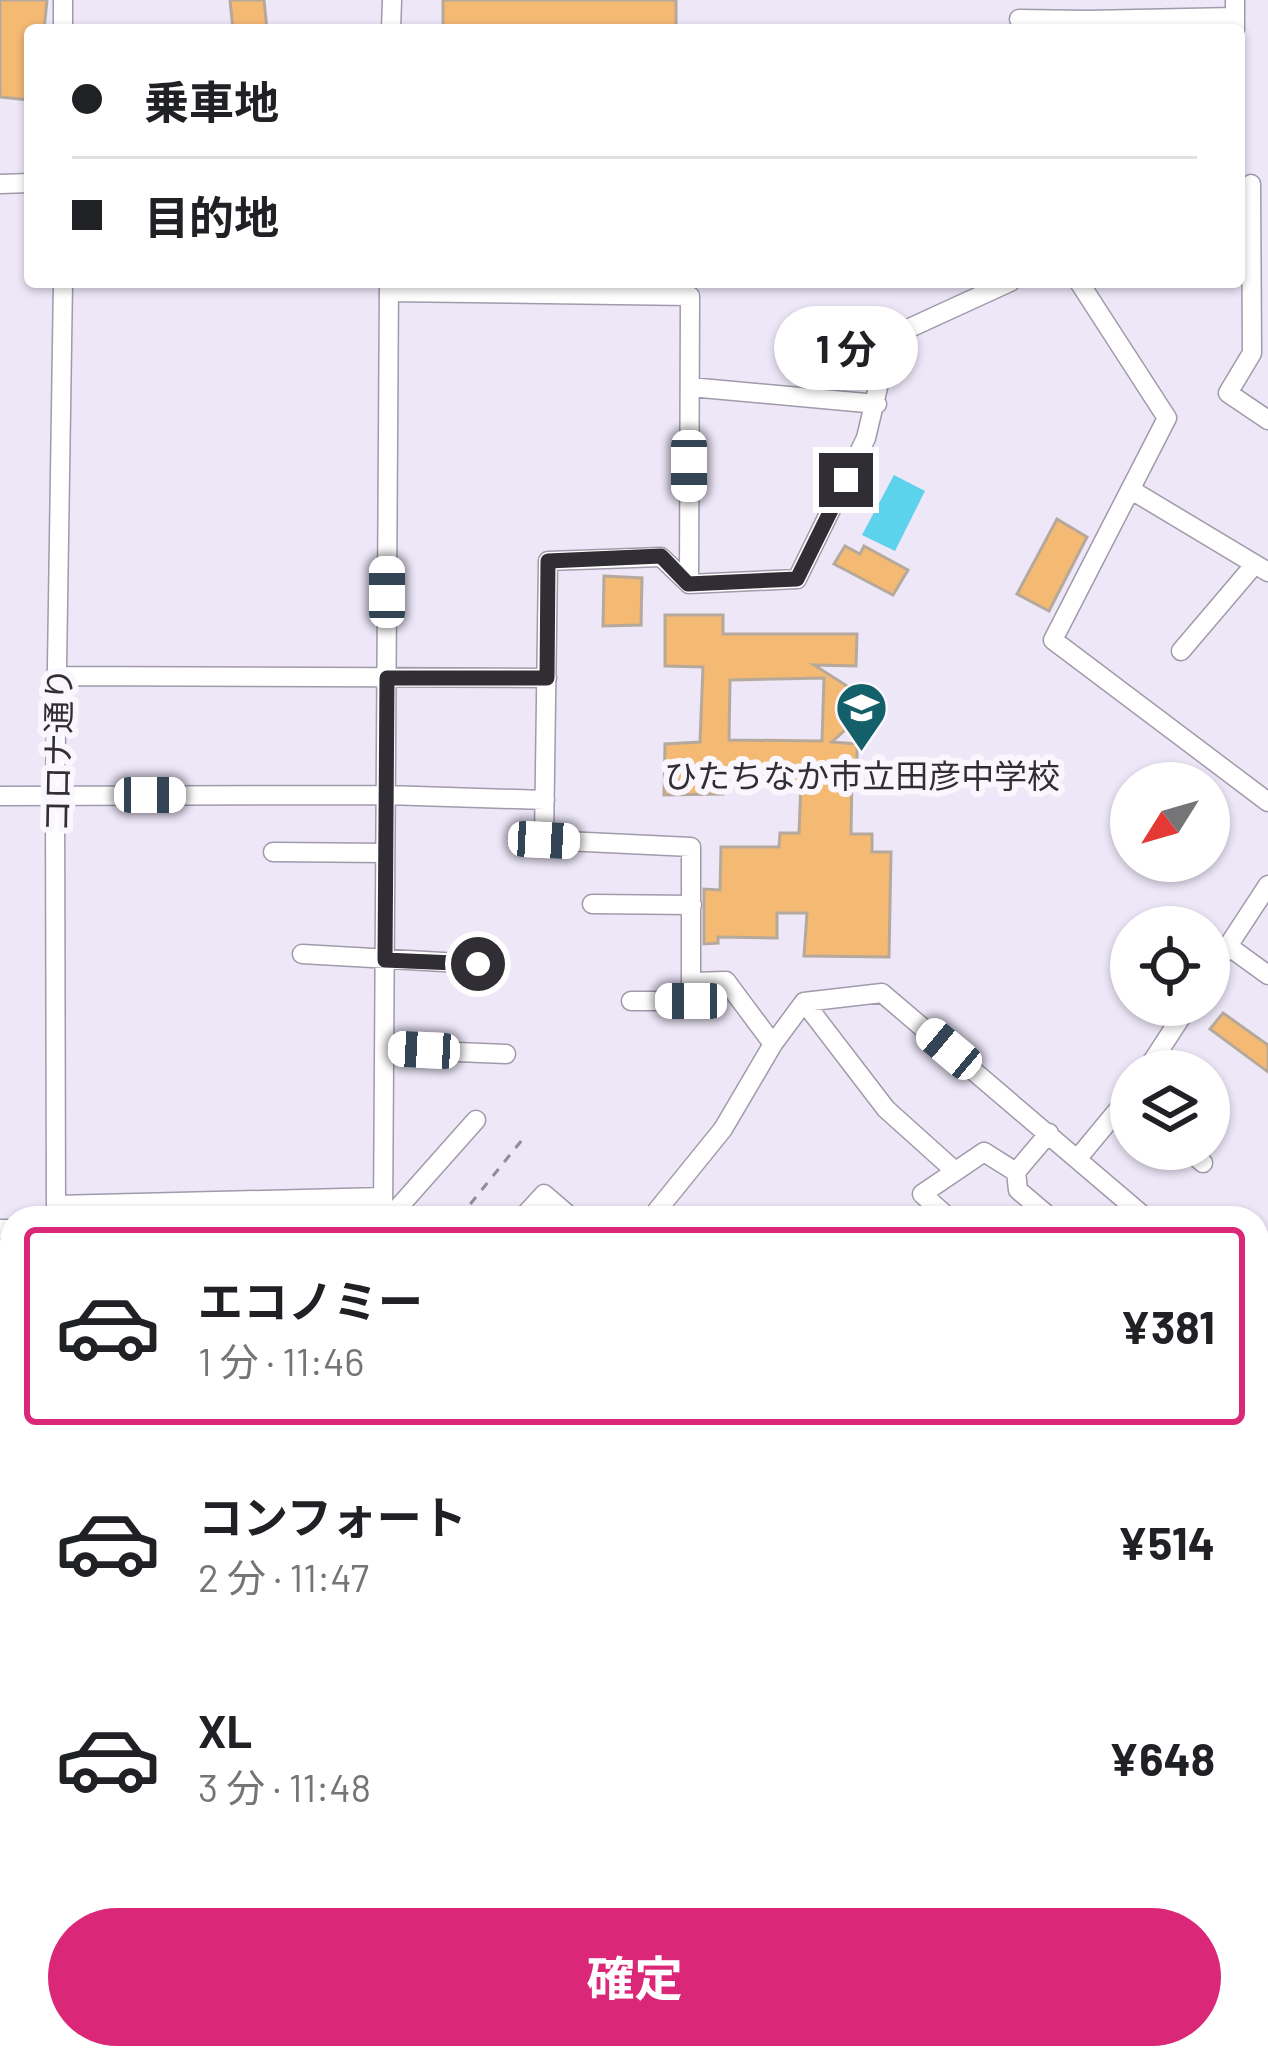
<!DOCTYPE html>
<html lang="ja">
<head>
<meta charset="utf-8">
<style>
  :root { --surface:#fff; --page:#f6f6f6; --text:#202124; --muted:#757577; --line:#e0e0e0; --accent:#db2777 }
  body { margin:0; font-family:Barlow,"Noto Sans JP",sans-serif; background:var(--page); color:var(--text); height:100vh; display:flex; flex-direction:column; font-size:45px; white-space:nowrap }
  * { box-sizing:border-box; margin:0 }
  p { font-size:39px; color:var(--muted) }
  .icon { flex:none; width:66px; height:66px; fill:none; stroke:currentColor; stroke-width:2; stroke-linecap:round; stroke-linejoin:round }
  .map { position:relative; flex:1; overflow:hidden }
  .panel { position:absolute; left:0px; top:1206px; width:1269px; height:864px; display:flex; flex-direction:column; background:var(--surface); border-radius:36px 36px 0 0; box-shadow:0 3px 9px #0004 }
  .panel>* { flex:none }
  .top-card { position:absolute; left:24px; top:24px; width:1221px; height:264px; border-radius:12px; box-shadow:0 3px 9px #0004; display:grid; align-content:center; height:264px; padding:0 48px; background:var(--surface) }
  .needle { width:78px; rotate:233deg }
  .fabs { position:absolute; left:1110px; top:762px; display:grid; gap:24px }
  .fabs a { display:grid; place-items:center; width:120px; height:120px; border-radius:50%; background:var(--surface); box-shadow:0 3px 9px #0004; font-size:60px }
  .end { position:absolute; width:54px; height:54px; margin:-27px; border:15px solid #302d34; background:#fff; box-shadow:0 0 0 6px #fff }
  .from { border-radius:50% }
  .bubble { position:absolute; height:84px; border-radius:42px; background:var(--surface); box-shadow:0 3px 9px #0004; font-size:39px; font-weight:700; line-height:84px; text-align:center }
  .car { position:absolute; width:36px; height:72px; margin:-36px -18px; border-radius:15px; box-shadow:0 0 9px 3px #0007; background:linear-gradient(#fff 24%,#345 0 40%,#fff 0 76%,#345 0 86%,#fff 0) }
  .top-card b { display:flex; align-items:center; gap:42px; height:114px; font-size:45px }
  .top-card b+b { border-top:3px solid var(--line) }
  .top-card i { width:30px; height:30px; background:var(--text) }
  ul { padding:21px 0 0; list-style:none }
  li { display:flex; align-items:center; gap:36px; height:198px; margin:0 24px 18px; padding:0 24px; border:6px solid transparent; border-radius:12px }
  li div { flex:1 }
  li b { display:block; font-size:45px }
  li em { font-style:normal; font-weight:700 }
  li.on { border-color:var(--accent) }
  li>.icon { width:108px; height:108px; stroke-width:1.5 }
  .action { display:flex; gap:24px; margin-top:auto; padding:24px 48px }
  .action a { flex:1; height:138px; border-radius:72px; background:var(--accent); color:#fff; font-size:48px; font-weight:700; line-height:138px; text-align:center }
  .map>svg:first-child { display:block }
</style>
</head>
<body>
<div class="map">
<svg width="1268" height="2070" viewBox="0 0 1268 2070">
  <rect width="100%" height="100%" fill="#ede7f8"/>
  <path fill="#5dd2ed" d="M894,475l31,16 -30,60 -33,-16z"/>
  <path fill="#f4b973" stroke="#b6a99c" stroke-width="3" fill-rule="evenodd" d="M0,0h47l-3,30h-14v70l-30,-3z
    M230,0h34l3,30h-34z
    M443,0h233v30h-233z
    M1057,519l30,18 -38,74 -32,-17z
    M845,546l15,8 4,-8 44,24 -15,25 -59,-31z
    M604,576l38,2 -1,47 -38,1z
    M665,615h58v19h134l-1,32 -42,-1 44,28v25l-26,24 25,2v28h-5l-1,62h21v18h19l-2,105 -85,-1 3,-43h-30v25l-59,-1v6l-14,1v-55l16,1 1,-43h58l1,-14h19l2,-51 -79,1 1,11 -59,1 1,-51 35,-2 3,-75 -38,-1zM824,678l-2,63 -93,-1 1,-60z
    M1223,1013l45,32v27l-58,-43z"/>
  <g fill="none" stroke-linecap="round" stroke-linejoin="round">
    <defs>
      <path id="minor" d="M1019,19l69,1v10
        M1088,20l147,-3
        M63,30v-30
        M391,30l1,-30
        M1235,30v-30
        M0,184l30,-1
        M1251,184l1,169 -24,40 40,27
        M1079,282l88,136 -114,222 215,162
        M389,292l301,4 -1,288
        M690,387l187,17
        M1133,491l135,81
        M1181,651l74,-87
        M58,676l489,2
        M0,796l386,-1 159,5
        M273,852l112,1
        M592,904l100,1
        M1228,946l40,29
        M302,954l176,10
        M1209,975l59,-90
        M691,982l35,-1 47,63
        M631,1001h60v-154l-147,-7 4,-279 113,-4 28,27 108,-5 69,-141 24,-101 120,-55
        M804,1002l82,107 69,62
        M384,1049l122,5
        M1146,1071l43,-66
        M1187,1149l16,14
        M1078,1158l53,-64
        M56,1205l327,-8
        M56,1218l-1,-423 8,-513
        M383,1218l6,-936
        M389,1218l87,-98
        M522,1218l22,-24 28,24
        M651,1218l72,-89 50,-85 31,-42 78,-9 264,225
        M949,1218l-27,-24 62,-42 32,20
        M1041,1218l4,-5 -27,-23 -2,-18 33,-39
        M0,1229h12
        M1257,1279l11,-13
        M1257,1330l11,8
        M0,1376h12
        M1257,1568l11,2
        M0,1617l12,-5
        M1257,1790l11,-5
        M0,1970l12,-7
        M923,2058l2,12
        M609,2070v-12"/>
      <path id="highway" d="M1257,1878l11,-1
        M1257,1908l11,-1
        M143,2070l60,-12
        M293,2070l59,-12"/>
    </defs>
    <use href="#minor" stroke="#a09aaa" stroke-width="21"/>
    <use href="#highway" stroke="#3e857f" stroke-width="30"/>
    <path stroke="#908c98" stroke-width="3" stroke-dasharray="9 9" stroke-linecap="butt" d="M459,1218l67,-83
      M1257,1967l11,17"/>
    <use href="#minor" stroke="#fff" stroke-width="18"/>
    <use href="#highway" stroke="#46b5a8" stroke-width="27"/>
  </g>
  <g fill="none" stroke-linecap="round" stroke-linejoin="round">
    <path stroke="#302d34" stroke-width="15" d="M478,964l-93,-4 2,-282h160l1,-117 113,-5 27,28 109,-5 49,-99"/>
  </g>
  <defs>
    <symbol id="school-pin" viewBox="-11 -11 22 30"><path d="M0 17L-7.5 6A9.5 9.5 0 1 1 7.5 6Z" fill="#13606b" stroke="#f9f6fd"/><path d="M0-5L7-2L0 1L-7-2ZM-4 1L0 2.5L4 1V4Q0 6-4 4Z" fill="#fff"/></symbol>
  </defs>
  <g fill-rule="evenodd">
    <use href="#school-pin" x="832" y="678" width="59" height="81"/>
  </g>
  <g text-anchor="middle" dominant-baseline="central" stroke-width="12" stroke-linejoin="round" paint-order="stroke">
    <g font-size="33" fill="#302d34" stroke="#f9f6fd">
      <text transform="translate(57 750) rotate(-89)">コロナ通り</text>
    </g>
    <g font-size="33" fill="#302d34" stroke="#f9f6fd">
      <text x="862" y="775">ひたちなか市立田彦中学校</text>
    </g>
  </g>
</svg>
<div class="fabs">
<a><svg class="needle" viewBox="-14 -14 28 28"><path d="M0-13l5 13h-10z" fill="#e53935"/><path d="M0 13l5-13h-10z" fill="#757577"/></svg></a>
<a><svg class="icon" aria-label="locate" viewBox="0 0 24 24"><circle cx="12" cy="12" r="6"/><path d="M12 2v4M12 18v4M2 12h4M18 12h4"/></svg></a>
<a><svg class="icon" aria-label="layers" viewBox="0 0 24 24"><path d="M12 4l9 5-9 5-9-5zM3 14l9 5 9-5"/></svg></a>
</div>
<i class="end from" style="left:478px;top:964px"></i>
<i class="end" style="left:846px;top:480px"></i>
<div class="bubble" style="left:774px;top:306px;width:144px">1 分</div>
<i class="car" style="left:689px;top:466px;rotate:180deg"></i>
<i class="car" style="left:387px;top:592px;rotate:0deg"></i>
<i class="car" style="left:150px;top:795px;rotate:90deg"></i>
<i class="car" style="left:544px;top:840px;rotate:93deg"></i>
<i class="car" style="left:691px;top:1001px;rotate:270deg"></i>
<i class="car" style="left:949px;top:1049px;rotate:310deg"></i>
<i class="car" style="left:424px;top:1050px;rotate:273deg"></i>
<div class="top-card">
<b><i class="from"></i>乗車地</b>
<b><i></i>目的地</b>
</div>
<section class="panel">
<ul>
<li class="on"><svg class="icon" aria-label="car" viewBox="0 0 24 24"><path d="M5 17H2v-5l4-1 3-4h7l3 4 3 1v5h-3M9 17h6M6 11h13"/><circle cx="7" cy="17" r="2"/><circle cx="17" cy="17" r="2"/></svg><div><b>エコノミー</b><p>1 分 · 11:46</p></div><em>¥381</em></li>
<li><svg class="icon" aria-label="car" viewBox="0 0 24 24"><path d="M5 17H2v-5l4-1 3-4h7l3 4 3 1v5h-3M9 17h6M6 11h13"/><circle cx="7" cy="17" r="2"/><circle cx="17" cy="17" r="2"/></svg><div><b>コンフォート</b><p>2 分 · 11:47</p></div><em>¥514</em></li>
<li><svg class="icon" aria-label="car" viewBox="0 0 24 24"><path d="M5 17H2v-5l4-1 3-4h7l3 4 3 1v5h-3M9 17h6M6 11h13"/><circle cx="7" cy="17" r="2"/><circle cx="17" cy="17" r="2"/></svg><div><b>XL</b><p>3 分 · 11:48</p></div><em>¥648</em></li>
</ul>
<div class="action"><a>確定</a></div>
</section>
</div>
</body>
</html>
